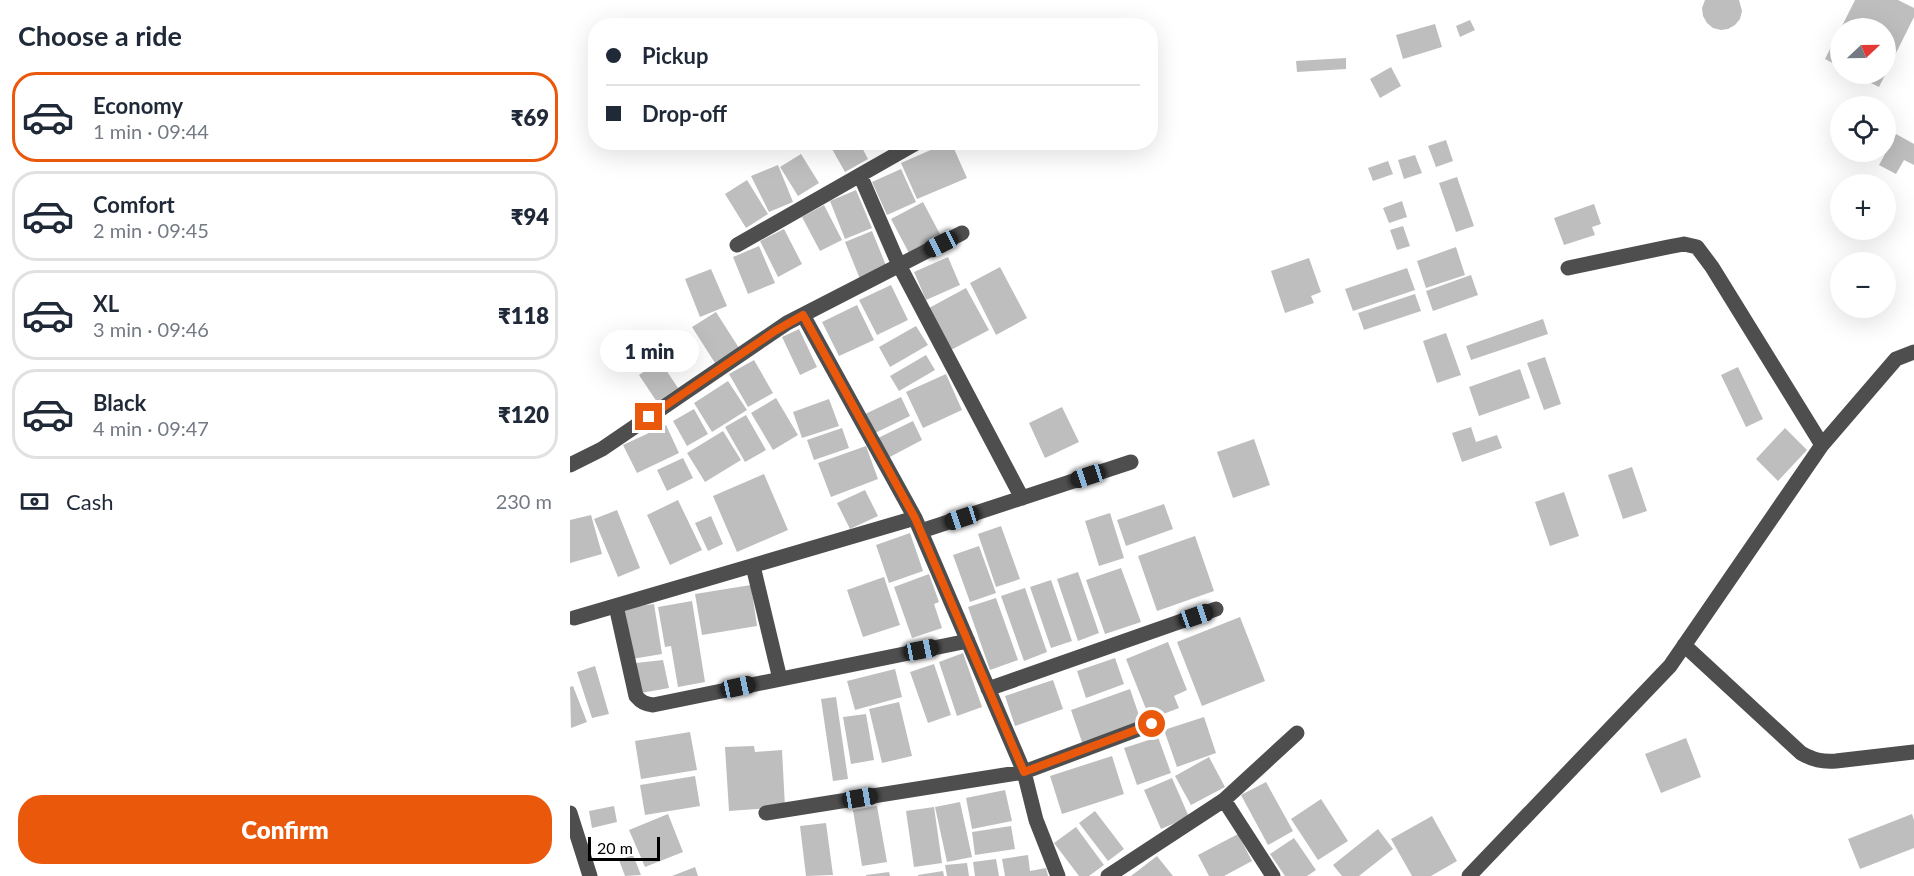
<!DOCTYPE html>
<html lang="en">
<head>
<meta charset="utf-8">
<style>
  :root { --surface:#fff; --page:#f2f2f3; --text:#1f2937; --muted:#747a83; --line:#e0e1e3; --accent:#ea580c }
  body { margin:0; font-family:Lato,sans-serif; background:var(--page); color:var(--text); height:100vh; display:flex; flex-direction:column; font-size:22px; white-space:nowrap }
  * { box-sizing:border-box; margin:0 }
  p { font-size:20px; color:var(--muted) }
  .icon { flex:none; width:33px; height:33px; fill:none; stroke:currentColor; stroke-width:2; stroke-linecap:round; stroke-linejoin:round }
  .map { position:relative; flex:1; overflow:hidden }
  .drawer { display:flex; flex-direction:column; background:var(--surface); width:570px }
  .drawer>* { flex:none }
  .banner { position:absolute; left:18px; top:18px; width:570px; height:132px; border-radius:24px; box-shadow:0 6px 24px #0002; display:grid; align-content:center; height:132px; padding:0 18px; background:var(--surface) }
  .needle { width:39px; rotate:68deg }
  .fabs { position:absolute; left:1260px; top:18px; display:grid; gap:12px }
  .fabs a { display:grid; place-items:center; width:66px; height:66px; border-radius:50%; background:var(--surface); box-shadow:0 6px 24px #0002; font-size:30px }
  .scale { position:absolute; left:18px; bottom:15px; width:72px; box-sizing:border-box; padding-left:6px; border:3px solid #000; border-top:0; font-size:16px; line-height:21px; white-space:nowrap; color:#000; -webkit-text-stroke:4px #fff; paint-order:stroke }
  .end { position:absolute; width:27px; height:27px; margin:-14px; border:8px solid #ea580c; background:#fff; box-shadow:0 0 0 3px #fff }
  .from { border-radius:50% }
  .bubble { position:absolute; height:42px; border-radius:21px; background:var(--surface); box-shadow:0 6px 24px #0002; font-size:20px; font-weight:800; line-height:42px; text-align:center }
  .car { position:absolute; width:18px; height:36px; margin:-18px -9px; border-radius:8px; box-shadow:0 0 4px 2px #0007; background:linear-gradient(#222 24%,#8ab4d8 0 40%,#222 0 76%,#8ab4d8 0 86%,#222 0) }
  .banner b { display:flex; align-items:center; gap:21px; height:57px; font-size:22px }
  .banner b+b { border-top:2px solid var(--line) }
  .banner i { width:15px; height:15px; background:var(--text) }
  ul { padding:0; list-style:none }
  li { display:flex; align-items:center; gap:18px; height:90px; margin:0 12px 9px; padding:0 6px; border:3px solid var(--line); border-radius:24px }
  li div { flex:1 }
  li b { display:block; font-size:22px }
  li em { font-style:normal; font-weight:800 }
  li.active { border-color:var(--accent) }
  li>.icon { width:54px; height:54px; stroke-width:1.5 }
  h2 { padding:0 18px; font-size:27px; line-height:72px }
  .pay { display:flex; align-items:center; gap:15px; height:66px; padding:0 18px; font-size:22px }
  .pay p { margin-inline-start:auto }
  .cta { display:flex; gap:12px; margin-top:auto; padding:12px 18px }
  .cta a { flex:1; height:69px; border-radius:24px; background:var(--accent); color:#fff; font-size:24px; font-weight:800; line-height:69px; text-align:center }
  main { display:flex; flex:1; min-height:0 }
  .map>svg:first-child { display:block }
</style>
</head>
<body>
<main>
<section class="drawer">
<h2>Choose a ride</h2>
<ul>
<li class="active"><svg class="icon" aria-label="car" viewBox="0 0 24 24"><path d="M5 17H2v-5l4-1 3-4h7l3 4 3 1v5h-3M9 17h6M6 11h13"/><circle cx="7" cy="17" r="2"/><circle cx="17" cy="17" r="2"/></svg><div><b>Economy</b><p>1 min · 09:44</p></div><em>₹69</em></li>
<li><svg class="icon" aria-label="car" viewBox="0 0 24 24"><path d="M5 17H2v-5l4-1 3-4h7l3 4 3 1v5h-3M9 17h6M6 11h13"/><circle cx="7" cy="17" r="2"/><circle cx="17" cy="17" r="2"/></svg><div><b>Comfort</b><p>2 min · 09:45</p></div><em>₹94</em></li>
<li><svg class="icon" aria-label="car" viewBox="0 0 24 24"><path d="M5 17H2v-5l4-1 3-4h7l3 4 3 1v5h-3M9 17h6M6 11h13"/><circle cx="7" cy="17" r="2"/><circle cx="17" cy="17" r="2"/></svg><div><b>XL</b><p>3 min · 09:46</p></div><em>₹118</em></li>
<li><svg class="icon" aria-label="car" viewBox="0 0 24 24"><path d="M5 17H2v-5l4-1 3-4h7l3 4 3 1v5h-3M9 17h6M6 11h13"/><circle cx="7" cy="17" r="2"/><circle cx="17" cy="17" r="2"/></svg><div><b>Black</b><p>4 min · 09:47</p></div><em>₹120</em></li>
</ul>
<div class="pay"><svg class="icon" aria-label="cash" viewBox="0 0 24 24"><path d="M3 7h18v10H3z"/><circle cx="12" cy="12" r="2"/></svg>Cash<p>230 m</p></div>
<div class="cta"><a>Confirm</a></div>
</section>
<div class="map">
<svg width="1344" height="876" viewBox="0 0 1344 876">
  <rect width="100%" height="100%" fill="#fff"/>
  <path fill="#bebebe" d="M1135,0h34l3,11 -2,8 -5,6 -7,4 -7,1 -8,-2 -6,-5 -4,-7 -1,-8z
    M1285,0h43l16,8v9l-35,70 -26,-13h33v-46h-45z
    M900,20l5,10 -15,7 -4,-11z
    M865,24l7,23 -39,12 -7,-24z
    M1270,29v38l-15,-8z
    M776,58v11l-49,3 -1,-11z
    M821,67l10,19 -21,12 -10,-19z
    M1326,134l18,10v21l-10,-5 -8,14 -17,-9z
    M876,140l7,21 -17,6 -8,-21z
    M258,142h31l9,17 -23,13z
    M379,142h2l16,36 -50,21 -16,-36z
    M231,154l18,29 -21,13 -18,-29z
    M845,155l7,18 -18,6 -6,-19z
    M818,161l5,13 -20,7 -5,-13z
    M208,165l15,37 -24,10 -18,-36z
    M331,169l15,33 -29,13 -15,-33z
    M887,177l17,49 -18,6 -17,-49z
    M177,180l21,34 -22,14 -21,-34z
    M286,190l16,38 -27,11 -15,-38z
    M832,201l5,16 -18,6 -6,-15z
    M353,202l19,36 -32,17 -19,-36z
    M1024,204l7,20 -9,3 3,8 -31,10 -10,-27z
    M254,205l18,35 -22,11 -18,-34z
    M833,226l7,20 -13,4 -7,-20z
    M214,229l18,35 -24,13 -18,-36z
    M302,231l15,37 -27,11 -15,-37z
    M189,246l16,37 -27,11 -15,-37z
    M886,247l9,28 -39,13 -9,-27z
    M378,257l12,28 -34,15 -12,-28z
    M739,258l12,34 -10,4 3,7 -29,10 -14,-42z
    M430,267l27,51 -31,17 -26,-52z
    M837,268l8,22 -62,21 -8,-22z
    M141,269l16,37 -27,11 -15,-38z
    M901,275l7,20 -45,16 -7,-20z
    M321,285l17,35 -31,15 -18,-35z
    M396,288l23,42 -38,20 -22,-42z
    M845,294l6,17 -57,19 -6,-17z
    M287,305l17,35 -35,16 -17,-34z
    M146,312l23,36 -24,15 -23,-36z
    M973,319l5,15 -77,26 -5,-14z
    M346,326l12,19 -38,22 -11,-20z
    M229,329l18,38 -17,8 -18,-38z
    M876,333l15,42 -24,8 -14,-42z
    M356,355l9,15 -36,21 -9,-15z
    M975,357l16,47 -17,6 -17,-47z
    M184,360l19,33 -25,14 -19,-33z
    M90,361l18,27 -21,14 -18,-27z
    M1168,367l25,52 -17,8 -25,-52z
    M950,369l10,29 -51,18 -10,-29z
    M376,374l16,36 -39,18 -17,-36z
    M158,381l19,29 -35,22 -18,-29z
    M331,397l9,19 -37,18 -10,-19z
    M206,398l22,37 -25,15 -22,-37z
    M259,399l10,27 -37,12 -9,-26z
    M492,407l17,35 -34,16 -16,-35z
    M124,409l14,25 -21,12 -14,-25z
    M176,415l20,35 -21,12 -20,-35z
    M343,421l9,19 -36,19 -10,-20z
    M96,425l13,28 -42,20 -14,-28z
    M901,427l5,15 21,-7 5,13 -40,14 -10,-29z
    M272,428l7,20 -35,12 -7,-20z
    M1215,428l22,22 -29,31 -22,-22z
    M153,431l18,29 -36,22 -18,-29z
    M684,439l16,46 -37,13 -16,-46z
    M296,446l12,33 -47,18 -13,-34z
    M113,458l10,20 -26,13 -10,-21z
    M1062,467l15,44 -24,8 -15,-44z
    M194,474l24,56 -51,22 -24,-56z
    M295,490l13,26 -28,13 -13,-26z
    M994,492l15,44 -29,10 -15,-44z
    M108,500l24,50 -32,15 -23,-50z
    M594,504l9,25 -47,17 -9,-26z
    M47,510l23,58 -22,9 -24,-58z
    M540,513l14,45 -25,8 -14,-45z
    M21,515l11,39 -32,9v-43z
    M141,516l12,28 -15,7 -13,-28z
    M431,526l19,53 -24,8 -18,-53z
    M340,533l13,38 -34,12 -13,-38z
    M625,536l19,55 -57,20 -19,-55z
    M409,546l17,47 -26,9 -17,-47z
    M551,568l20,54 -36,12 -19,-54z
    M508,572l21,61 -21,8 -21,-62z
    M359,574l10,28 -5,2 8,24 -30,10 -18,-51z
    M314,577l16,48 -37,12 -16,-47z
    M481,580l21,61 -21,7 -21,-61z
    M181,585l6,41 -55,9 -7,-41z
    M455,588l22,64 -23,9 -23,-65z
    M426,598l22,62 -28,10 -22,-63z
    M122,601l13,81 -27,5 -7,-41 -6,1 -7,-40z
    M84,604l8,50 -30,5 -8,-51z
    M670,617l25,64 -63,25 -25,-64z
    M598,642l19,48 -13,6 5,12 -29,11 -24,-60z
    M393,653l19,54 -25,9 -18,-54z
    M545,658l9,26 -38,14 -9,-27z
    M93,660l6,28 -28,5 -5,-30z
    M364,664l17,51 -23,8 -18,-51z
    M25,666l14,48 -17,4 -15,-46z
    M325,669l7,28 -47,13 -8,-29z
    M483,680l10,29 -48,17 -10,-30z
    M3,686l14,36 -16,6 -1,-41z
    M560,689l12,35 -59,21 -12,-35z
    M266,697l12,82 -15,2 -12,-82z
    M329,702l13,54 -30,7 -13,-54z
    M296,714l8,46 -23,4 -8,-47z
    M634,717l12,36 -39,14 -13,-37z
    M120,732l7,38 -56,9 -6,-38z
    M588,737l13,36 -34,12 -13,-37z
    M1116,738l15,39 -40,16 -16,-39z
    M184,746l1,6 27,-2 3,57 -56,4 -4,-64z
    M542,756l12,38 -62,20 -12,-38z
    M639,757l16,30 -34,18 -16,-29z
    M125,776l5,30 -55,9 -5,-30z
    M602,778l17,39 -28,12 -17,-39z
    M696,782l27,49 -25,14 -27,-50z
    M435,790l7,31 -40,8 -6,-31z
    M751,799l27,42 -30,19 -27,-41z
    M390,802l12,55 -25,5 -12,-55z
    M44,806l3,16 -25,6 -3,-17z
    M307,806l10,56 -25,4 -9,-56z
    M364,807l8,56 -28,4 -8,-56z
    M525,811l29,38 -16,12 -29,-38z
    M98,814l15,38 -38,15 -16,-37z
    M1342,814l2,6v28l-54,21 -12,-30z
    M862,816l25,45 -26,15h-19l-21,-37z
    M256,823l7,52 -27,1 -6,-50z
    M441,826l4,23 -40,6 -3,-23z
    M506,827l28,38 -15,11h-10l-25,-33z
    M808,829l15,20 -34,27h-17l-9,-11z
    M668,834l14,27 -28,15h-15l-11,-21z
    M724,838l22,32 -9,6h-22l-15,-22z
    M63,855l8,20 -16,1 -6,-16z
    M458,855l2,16 16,-3 2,8h-43l-3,-17z
    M587,856l16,20h-42z
    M426,859l3,17h-24l-2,-14z
    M397,863l2,13h-22l-2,-11z
    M125,867l3,9h-26z
    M373,871l1,5h-26v-1z
    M319,872l1,4h-24v-1z"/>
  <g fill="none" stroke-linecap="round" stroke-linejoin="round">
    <path stroke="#4e4e4e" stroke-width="15" d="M290,175l39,90 123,233
      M167,245l181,-103
      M998,268l100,-21 16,-3 13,3 15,20 110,178
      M233,315l112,203 109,254 12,48 22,56
      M0,465l32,-16 185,-126 175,-90
      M351,531l210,-69
      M183,566l27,113
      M46,606l20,90c5,6 9,8 17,9l315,-64
      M4,618l341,-100
      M1114,645l117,108c12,7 21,9 35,8l78,-9
      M418,689l228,-80
      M654,800l49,76
      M0,813l20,63
      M196,813l258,-41 128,-48
      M538,876l116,-76 73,-67
      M899,876l201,-210 152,-221 74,-86 18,-7"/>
  </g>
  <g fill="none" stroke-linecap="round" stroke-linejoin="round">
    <path stroke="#ea580c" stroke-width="8" d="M79,417l126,-86 28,-16 112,203 109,254 128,-48"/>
  </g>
</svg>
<div class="fabs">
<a><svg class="needle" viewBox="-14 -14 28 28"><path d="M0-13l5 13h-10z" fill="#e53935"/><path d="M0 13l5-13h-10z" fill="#747a83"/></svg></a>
<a><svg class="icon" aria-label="locate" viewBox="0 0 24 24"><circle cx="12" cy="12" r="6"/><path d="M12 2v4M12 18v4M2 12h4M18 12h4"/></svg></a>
<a>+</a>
<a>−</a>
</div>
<div class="scale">20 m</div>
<i class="end from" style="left:582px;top:724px"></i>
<i class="end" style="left:79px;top:417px"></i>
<div class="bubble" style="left:30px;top:330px;width:99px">1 min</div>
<i class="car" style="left:371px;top:244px;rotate:243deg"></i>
<i class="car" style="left:518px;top:476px;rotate:252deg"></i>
<i class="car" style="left:392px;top:518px;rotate:252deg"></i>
<i class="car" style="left:626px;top:616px;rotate:71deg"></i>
<i class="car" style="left:351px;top:650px;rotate:79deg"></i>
<i class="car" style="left:168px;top:687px;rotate:78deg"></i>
<i class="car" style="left:290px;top:798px;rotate:81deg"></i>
<div class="banner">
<b><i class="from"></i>Pickup</b>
<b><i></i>Drop-off</b>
</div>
</div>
</main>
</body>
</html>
